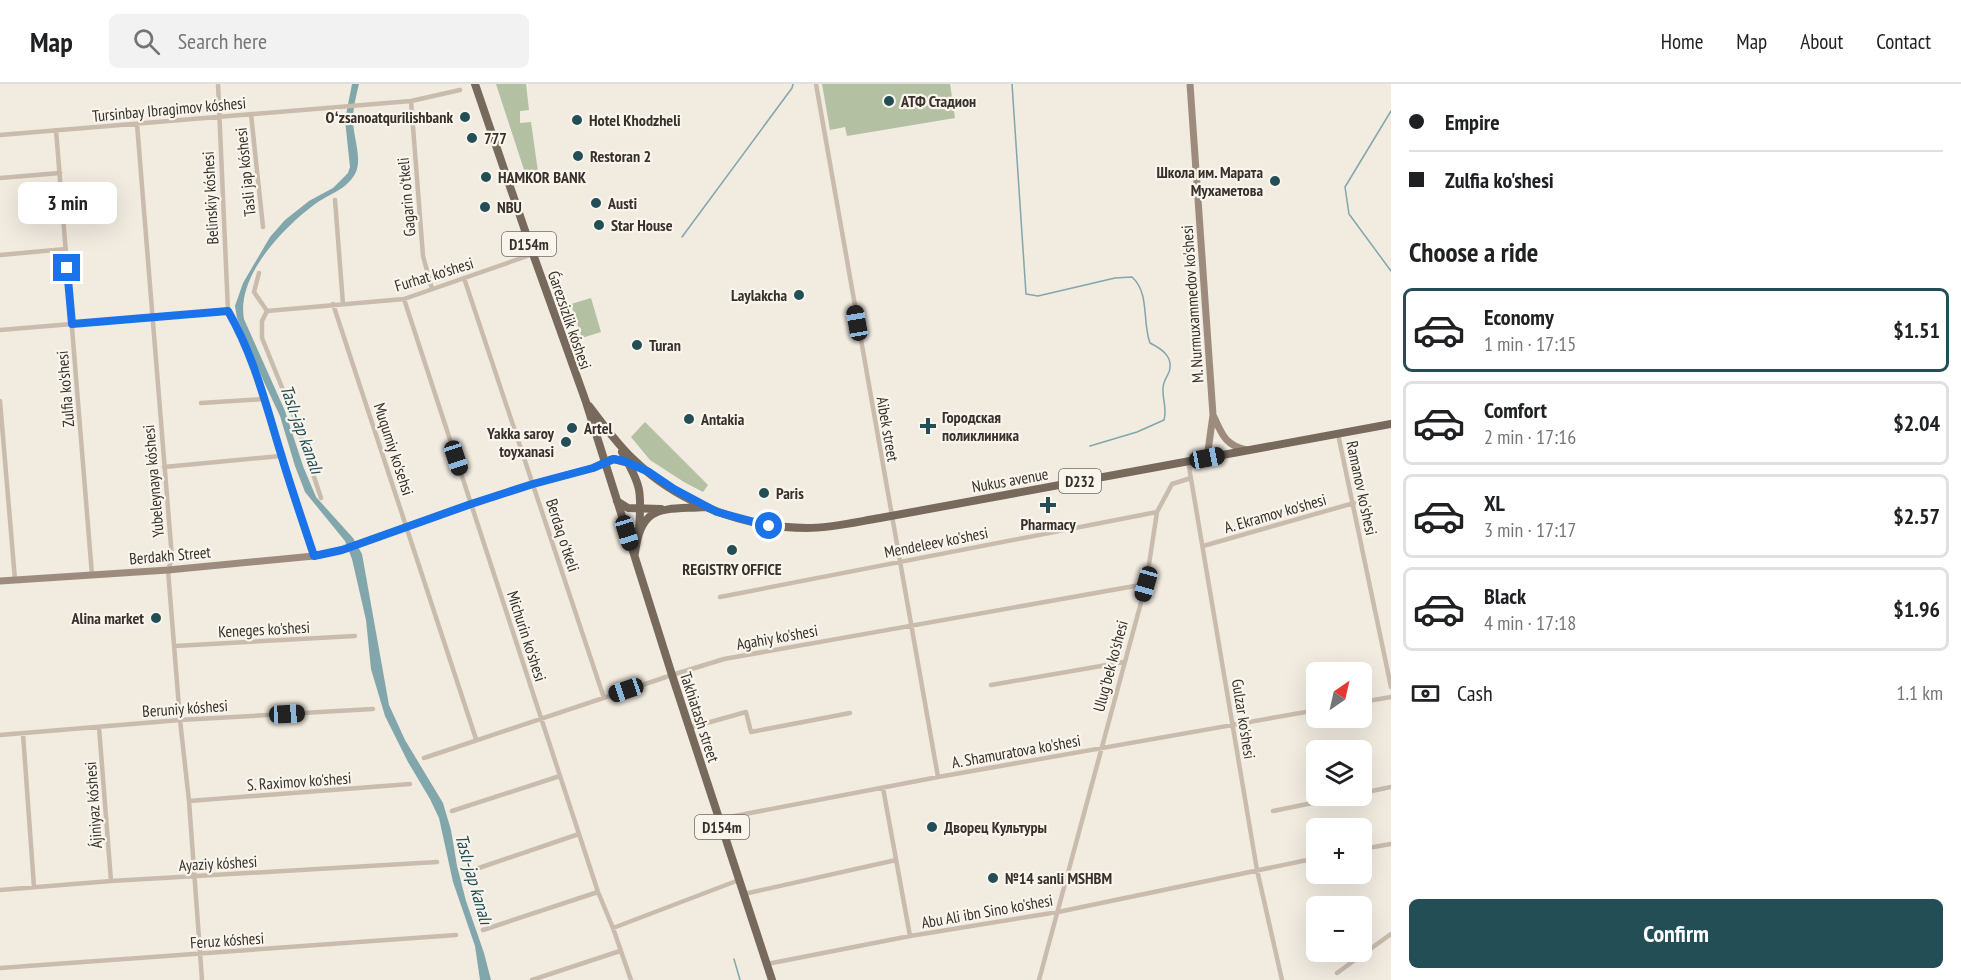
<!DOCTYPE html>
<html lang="en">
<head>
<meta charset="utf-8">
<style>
  :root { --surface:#fff; --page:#f2f2f2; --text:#202124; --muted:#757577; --line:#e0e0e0; --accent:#234e56 }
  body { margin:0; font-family:"PT Sans Narrow",sans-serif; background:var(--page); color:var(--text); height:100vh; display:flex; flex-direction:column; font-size:22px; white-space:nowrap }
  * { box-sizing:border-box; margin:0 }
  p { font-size:20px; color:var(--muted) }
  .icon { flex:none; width:33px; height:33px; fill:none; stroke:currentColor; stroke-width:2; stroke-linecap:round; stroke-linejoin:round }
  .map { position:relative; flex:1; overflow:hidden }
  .details { display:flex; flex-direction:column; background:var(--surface); width:570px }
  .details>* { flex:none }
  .hud { display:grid; align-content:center; height:132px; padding:0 18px; background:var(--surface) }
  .needle { width:39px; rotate:34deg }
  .buttons { position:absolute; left:1306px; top:578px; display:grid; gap:12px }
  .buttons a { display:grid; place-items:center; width:66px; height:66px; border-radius:9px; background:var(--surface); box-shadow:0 6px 24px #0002; font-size:30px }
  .end { position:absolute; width:27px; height:27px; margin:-14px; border:8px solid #1a73e8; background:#fff; box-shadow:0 0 0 3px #fff }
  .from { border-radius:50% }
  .bubble { position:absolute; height:42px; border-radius:9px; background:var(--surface); box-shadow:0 6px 24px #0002; font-size:20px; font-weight:700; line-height:42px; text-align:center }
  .car { position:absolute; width:18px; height:36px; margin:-18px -9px; border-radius:8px; box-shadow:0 0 4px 2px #0007; background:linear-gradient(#222 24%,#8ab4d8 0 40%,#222 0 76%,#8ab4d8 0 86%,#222 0) }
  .hud b { display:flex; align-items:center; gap:21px; height:57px; font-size:22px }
  .hud b+b { border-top:2px solid var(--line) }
  .hud i { width:15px; height:15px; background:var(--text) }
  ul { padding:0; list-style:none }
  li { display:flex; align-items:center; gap:18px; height:84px; margin:0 12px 9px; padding:0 6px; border:3px solid var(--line); border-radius:9px }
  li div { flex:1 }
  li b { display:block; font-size:22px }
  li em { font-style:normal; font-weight:700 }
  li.active { border-color:var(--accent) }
  li>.icon { width:54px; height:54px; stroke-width:1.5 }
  h2 { padding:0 18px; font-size:27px; line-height:72px }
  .pay { display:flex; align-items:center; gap:15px; height:66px; padding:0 18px; font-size:22px }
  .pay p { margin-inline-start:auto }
  .button { display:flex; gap:12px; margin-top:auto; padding:12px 18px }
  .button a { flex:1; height:69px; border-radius:9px; background:var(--accent); color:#fff; font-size:24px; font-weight:700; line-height:69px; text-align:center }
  header { display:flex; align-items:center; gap:36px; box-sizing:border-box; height:84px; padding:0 30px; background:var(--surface); border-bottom:2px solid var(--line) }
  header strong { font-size:28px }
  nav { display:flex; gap:33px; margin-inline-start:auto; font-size:21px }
  .search { width:420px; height:54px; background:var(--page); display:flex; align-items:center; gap:15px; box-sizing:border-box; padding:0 21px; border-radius:9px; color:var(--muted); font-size:22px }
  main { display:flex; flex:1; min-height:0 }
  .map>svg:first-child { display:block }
</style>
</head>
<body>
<header>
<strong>Map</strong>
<div class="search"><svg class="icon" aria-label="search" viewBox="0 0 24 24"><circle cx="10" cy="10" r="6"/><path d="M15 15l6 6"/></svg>Search here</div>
<nav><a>Home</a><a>Map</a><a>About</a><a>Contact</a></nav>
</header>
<main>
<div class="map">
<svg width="1391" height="896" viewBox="0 0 1391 896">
  <rect width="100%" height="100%" fill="#f1ebe0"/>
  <path fill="#b3c0a1" d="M496,0h30l3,26 -9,1v12l11,-1 8,57 -11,3z
    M822,0h128l5,34 -108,18 -2,-9 -15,3z
    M591,214l10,34 -19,6 -11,-34z
    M645,338l63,63 -5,7 -19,-10 -34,-22 -19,-23z"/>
  <path fill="#81a6ac" d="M352,0h7c-3,12 -6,24 -6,36 0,17 10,39 2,54 -9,16 -26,20 -40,30 -32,24 -79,72 -71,115l41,92 18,55 13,31 37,41 9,16 27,151 16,35 38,63 8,27 6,36 9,35 18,52 7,27h-11l-5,-34 -22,-64 -14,-64 -9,-19 -22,-37 -23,-46 -14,-47 -5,-49 -14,-61 -7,-18 -40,-49 -10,-26 -15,-50 -16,-34 -27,-64 -2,-12 8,-23 27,-46 15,-17 24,-19 24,-13 15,-15 2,-6 -5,-47z"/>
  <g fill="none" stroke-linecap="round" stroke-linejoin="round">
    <path stroke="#81a6ac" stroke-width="1.5" d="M1012,0l14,210 12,2 77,-18 17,-1c18,16 10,45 18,66 12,6 24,14 19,29 -3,7 -7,11 -6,19 0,10 4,19 1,29l-27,12 -47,14
      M1391,27l-46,76 4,27 42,57
      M682,153l110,-149 1,-4
      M734,875l6,21"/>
    <path stroke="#c9bcad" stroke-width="4.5" d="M218,0l10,227c26,45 37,94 53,143 10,34 22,68 33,102
      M816,0l122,693
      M411,17l12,155 9,33
      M251,30l12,113
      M137,40l35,434 -4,12 12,150 9,81 13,179
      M56,46l36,445
      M0,51l411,-34 49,-11
      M0,94l60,-5
      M335,116l8,104
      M0,171l66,-6
      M259,189l-5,19 13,19
      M464,194l140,420
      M404,215l194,593 15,36 18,52
      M333,220l143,435
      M267,227l137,-12 129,-45
      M267,227l-5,10v17l34,84 25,76
      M0,246l228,-19
      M0,317l15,179
      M201,319l63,-4
      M1338,350l53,253
      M1188,377l69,409 25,110
      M164,383l117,-11
      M1203,462l151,-43
      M720,513l437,-85
      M175,562l180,-10
      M991,601l133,-23
      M1362,618l29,-5
      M99,643l12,154
      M689,644l57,-16 5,20 99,-19
      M23,650l11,153
      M0,651l180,-15 193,-11
      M424,674l248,-83 52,-16 422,-75
      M883,704l27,148
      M1362,709l29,-6
      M189,717l221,-17
      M452,727l108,-35
      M1273,727l79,-16
      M719,735l219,-42 379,-67
      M1362,765l29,-5
      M467,788l112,-38
      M0,806l111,-9 326,-19
      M744,810l152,-34
      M613,844l126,-48
      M483,846l115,-38
      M767,880l143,-28 148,-24 259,-54
      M0,884l456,-33
      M1337,889l54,-39
      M532,896l88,-29
      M1039,896l107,-396 11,-72 15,-28 19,-6"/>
    <path stroke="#9d8c7e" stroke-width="7" d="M1190,0l23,331 -6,43
      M1214,333c8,18 12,29 33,33
      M0,497l168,-11 146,-14 28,-6 129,-46 62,-20 60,-16 11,-6"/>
    <path stroke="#78695d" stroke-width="8" d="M475,0l58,170 53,148 86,273 100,305
      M589,322c14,18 27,37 44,53 45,44 111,69 174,69 24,0 49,-6 73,-10l511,-94
      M622,368c19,33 20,39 17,77
      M604,378l9,-3 15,4
      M617,417l11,7 33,1
      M635,469c6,-50 28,-43 70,-46"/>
  </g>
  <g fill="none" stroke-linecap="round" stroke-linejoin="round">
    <path stroke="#1a73e8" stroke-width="8" d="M67,184l5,56 156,-13c26,45 38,94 53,143 10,34 22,68 33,102l28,-6 129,-46 62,-20 60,-16 21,-9 10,2 25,11 25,17 43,23 52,14"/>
  </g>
  <g fill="#234e56" stroke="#f9f5ed" stroke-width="2">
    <circle cx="889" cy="17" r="6"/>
    <circle cx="465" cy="33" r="6"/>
    <circle cx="577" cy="36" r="6"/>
    <circle cx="472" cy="54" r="6"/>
    <circle cx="578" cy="72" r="6"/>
    <circle cx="486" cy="93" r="6"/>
    <circle cx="1275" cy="97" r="6"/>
    <circle cx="596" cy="119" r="6"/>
    <circle cx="485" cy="123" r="6"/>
    <circle cx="599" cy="141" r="6"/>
    <circle cx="799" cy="211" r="6"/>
    <circle cx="637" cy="261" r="6"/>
    <circle cx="689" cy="335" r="6"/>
    <path d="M925 333h6v6h6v6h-6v6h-6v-6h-6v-6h6z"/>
    <circle cx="572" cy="344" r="6"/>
    <circle cx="566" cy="358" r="6"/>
    <circle cx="764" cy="409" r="6"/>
    <path d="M1045 412h6v6h6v6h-6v6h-6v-6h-6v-6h6z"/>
    <circle cx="732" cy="466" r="6"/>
    <circle cx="156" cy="534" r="6"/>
    <circle cx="932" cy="743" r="6"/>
    <circle cx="993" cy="794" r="6"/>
  </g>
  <g text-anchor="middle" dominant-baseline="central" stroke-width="4.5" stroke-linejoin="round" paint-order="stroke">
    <g fill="#f9f5ed" stroke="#726b65" stroke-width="1.5">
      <rect x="502" y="148" width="54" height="24" rx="4.5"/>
      <rect x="1059" y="385" width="42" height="24" rx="4.5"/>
      <rect x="695" y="731" width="54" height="24" rx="4.5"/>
    </g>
    <g font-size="15" font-weight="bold" fill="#38302b">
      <text x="529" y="160">D154m</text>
      <text x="1080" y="397">D232</text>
      <text x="722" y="743">D154m</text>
    </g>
    <g font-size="16" font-weight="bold" fill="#38302b" stroke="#f9f5ed" text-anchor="start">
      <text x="901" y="17">АТФ Стадион</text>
      <text x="453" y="33" text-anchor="end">Oʻzsanoatqurilishbank</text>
      <text x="589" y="36">Hotel Khodzheli</text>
      <text x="484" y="54">777</text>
      <text x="590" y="72">Restoran 2</text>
      <text x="1263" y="88" text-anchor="end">Школа им. Марата<tspan x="1263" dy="18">Мухаметова</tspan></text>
      <text x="498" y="93">HAMKOR BANK</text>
      <text x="608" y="119">Austi</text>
      <text x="497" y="123">NBU</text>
      <text x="611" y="141">Star House</text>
      <text x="787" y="211" text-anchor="end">Laylakcha</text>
      <text x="649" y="261">Turan</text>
      <text x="942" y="333">Городская<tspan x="942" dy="18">поликлиника</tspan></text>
      <text x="701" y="335">Antakia</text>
      <text x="584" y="344">Artel</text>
      <text x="554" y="349" text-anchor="end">Yakka saroy<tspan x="554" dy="18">toyxanasi</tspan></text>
      <text x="776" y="409">Paris</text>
      <text x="1048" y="440" text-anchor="middle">Pharmacy</text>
      <text x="732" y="485" text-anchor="middle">REGISTRY OFFICE</text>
      <text x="144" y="534" text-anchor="end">Alina market</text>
      <text x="944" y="743">Дворец Культуры</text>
      <text x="1005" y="794">№14 sanli MSHBM</text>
    </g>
    <g font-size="16" fill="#38302b" stroke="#f9f5ed">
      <text transform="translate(169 25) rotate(-5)">Tursinbay Ibragimov kóshesi</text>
      <text transform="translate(245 88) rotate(-96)">Tasli jap kóshesi</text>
      <text transform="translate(406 113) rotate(-95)">Gagarin o'tkeli</text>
      <text transform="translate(210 114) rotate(-93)">Belinskiy kóshesi</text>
      <text transform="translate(434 190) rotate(-17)">Furhat ko'shesi</text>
      <text transform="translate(1192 220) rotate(-94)">M. Nurmuxammedov ko'shesi</text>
      <text transform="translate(570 236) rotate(71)">Ǵarezsizlik kóshesi</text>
      <text transform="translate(65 305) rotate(-95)">Zulfia ko'shesi</text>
      <text transform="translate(888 345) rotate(80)">Aibek street</text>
      <text transform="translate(394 365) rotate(72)">Muqumiy ko'sehsi</text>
      <text transform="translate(1010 396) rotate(-10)">Nukus avenue</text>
      <text transform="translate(153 397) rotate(-95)">Yubeleynaya kóshesi</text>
      <text transform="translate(1362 404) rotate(78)">Ramanov ko'shesi</text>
      <text transform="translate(1275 429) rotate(-16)">A. Ekramov ko'shesi</text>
      <text transform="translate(563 451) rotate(72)">Berdaq o'tkeli</text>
      <text transform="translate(936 458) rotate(-11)">Mendeleev ko'shesi</text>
      <text transform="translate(170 471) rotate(-5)">Berdakh Street</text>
      <text transform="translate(264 545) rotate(-3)">Keneges ko'shesi</text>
      <text transform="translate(527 552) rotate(72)">Michurin ko'shesi</text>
      <text transform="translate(777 553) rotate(-10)">Agahiy ko'shesi</text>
      <text transform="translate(1110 582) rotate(-75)">Ulug'bek ko'shesi</text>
      <text transform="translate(185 624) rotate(-4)">Beruniy kóshesi</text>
      <text transform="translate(700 633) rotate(72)">Takhiatash street</text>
      <text transform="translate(1244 635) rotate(81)">Gulzar ko'shesi</text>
      <text transform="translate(1016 667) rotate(-10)">A. Shamuratova ko'shesi</text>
      <text transform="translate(299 697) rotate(-4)">S. Raximov ko'shesi</text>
      <text transform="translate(93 721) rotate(-94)">Ájiniyaz kóshesi</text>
      <text transform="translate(218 779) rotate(-3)">Ayaziy kóshesi</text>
      <text transform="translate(987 827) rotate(-10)">Abu Ali ibn Sino ko'shesi</text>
      <text transform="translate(227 856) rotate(-4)">Feruz kóshesi</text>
    </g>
    <g font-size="18" font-style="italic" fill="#234e56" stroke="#f9f5ed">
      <text transform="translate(302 345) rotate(70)">Taslı-jap kanalı</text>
      <text transform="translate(474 795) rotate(74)">Taslı-jap kanalı</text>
    </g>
  </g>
</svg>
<div class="buttons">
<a><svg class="needle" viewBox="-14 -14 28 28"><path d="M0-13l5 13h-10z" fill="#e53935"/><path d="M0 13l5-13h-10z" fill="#757577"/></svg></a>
<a><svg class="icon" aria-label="layers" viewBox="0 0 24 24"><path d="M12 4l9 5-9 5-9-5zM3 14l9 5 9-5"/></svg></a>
<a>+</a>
<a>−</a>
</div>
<i class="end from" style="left:769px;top:442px"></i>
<i class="end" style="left:67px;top:184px"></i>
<div class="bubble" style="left:18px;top:98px;width:99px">3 min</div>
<i class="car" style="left:857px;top:239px;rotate:350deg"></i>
<i class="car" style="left:456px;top:374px;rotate:162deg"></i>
<i class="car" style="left:1207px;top:374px;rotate:79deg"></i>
<i class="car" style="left:627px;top:449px;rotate:163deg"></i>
<i class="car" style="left:1146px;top:500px;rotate:196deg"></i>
<i class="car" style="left:626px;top:606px;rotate:251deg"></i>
<i class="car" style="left:287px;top:630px;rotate:87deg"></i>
</div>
<section class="details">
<div class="hud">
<b><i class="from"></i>Empire</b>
<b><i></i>Zulfia ko'shesi</b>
</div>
<h2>Choose a ride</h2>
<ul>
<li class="active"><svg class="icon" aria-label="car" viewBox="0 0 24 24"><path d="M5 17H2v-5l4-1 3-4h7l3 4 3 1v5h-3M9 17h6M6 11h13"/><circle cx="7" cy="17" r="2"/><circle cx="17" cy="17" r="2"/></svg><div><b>Economy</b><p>1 min · 17:15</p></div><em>$1.51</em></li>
<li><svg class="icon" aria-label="car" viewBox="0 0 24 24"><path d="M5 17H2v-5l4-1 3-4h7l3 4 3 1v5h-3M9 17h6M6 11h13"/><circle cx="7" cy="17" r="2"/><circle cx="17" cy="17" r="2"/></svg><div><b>Comfort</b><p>2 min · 17:16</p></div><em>$2.04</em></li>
<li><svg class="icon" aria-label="car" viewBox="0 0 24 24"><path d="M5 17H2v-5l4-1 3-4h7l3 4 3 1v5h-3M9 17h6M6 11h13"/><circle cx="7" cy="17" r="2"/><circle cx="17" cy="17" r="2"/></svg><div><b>XL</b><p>3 min · 17:17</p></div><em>$2.57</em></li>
<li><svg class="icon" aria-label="car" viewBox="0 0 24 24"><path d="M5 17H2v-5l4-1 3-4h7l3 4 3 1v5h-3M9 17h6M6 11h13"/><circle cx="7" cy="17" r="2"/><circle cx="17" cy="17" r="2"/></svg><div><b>Black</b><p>4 min · 17:18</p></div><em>$1.96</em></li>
</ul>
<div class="pay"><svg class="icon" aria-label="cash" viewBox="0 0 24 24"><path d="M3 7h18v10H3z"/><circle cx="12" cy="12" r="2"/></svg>Cash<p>1.1 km</p></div>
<div class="button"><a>Confirm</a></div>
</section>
</main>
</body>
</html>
